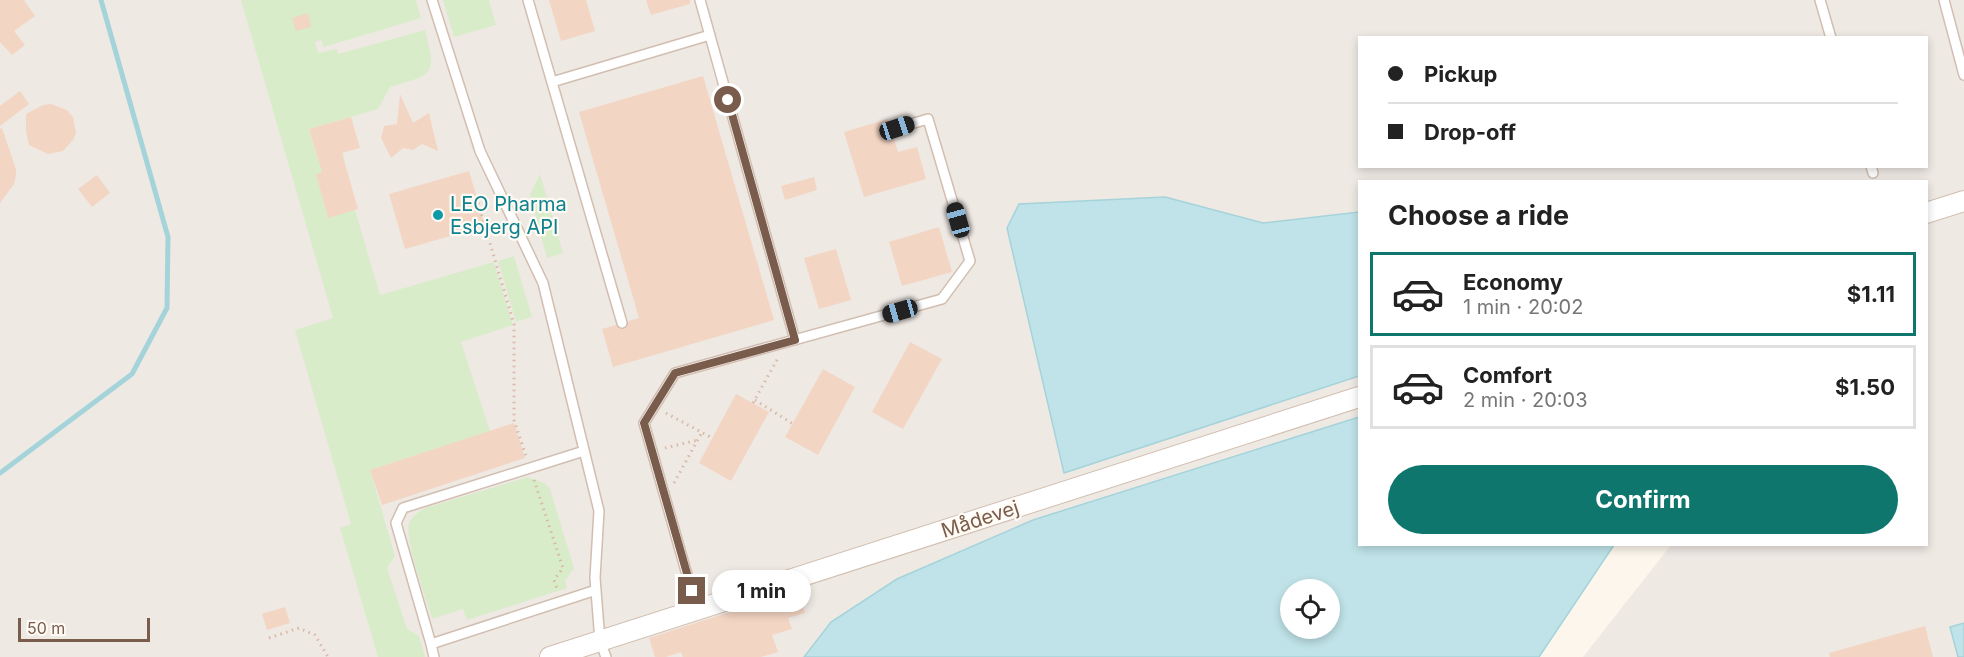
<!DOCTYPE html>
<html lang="en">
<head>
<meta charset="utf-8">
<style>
  :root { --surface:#fff; --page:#f6f6f6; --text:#222; --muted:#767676; --line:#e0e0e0; --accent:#0f766e }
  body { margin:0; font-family:Inter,sans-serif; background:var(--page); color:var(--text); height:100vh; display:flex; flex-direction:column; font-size:22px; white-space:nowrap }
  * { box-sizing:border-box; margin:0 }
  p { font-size:20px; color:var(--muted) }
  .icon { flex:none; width:33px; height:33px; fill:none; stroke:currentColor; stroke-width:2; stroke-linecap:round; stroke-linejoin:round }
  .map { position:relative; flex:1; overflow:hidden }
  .side { position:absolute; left:1358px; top:180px; width:570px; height:366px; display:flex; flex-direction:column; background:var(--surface); border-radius:0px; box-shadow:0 3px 9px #0003 }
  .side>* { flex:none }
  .banner { position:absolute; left:1358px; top:36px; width:570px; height:132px; border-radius:0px; box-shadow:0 3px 9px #0003; display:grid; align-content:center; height:132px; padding:0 30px; background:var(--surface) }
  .tools { position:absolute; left:1280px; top:579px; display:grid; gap:12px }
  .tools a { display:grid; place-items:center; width:60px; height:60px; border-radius:50%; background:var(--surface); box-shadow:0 3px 9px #0003; font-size:30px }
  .scale { position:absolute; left:18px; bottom:15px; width:132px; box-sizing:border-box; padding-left:6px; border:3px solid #7a5c4d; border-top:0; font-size:16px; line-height:21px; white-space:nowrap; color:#7a5c4d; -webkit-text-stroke:4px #fffaf3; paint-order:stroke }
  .end { position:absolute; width:27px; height:27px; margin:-14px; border:8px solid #7a5c4d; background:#fff; box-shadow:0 0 0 3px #fff }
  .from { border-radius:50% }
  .bubble { position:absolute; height:42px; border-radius:21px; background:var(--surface); box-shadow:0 3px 9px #0003; font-size:20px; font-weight:700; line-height:42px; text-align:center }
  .car { position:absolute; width:18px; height:36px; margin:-18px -9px; border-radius:8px; box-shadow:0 0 4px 2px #0007; background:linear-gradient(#222 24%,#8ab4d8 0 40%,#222 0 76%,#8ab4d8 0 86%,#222 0) }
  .banner b { display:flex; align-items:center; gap:21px; height:57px; font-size:22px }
  .banner b+b { border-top:2px solid var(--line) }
  .banner i { width:15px; height:15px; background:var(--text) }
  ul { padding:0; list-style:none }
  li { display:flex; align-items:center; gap:18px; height:84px; margin:0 12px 9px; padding:0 18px; border:3px solid var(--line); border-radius:0px }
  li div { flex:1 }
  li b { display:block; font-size:22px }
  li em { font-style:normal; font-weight:700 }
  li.selected { border-color:var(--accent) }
  li>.icon { width:54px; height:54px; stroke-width:1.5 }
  h2 { padding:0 30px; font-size:27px; line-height:72px }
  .action { display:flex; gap:12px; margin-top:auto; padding:12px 30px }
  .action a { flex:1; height:69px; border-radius:36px; background:var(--accent); color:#fff; font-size:24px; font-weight:700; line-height:69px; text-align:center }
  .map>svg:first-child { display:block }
</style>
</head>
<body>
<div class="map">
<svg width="1964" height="657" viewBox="0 0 1964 657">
  <rect width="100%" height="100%" fill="#fdf6ec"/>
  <path fill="#efe9e4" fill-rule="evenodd" d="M0,0h1964v657h-381l88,-112 255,-1v-362h-567v362l255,1 -75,112h-1539zM1359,38h567v128h-567zM1290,590h39v38h-39z"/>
  <path fill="#d8ecc9" d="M241,0h175l5,18 -97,29 -3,-7 -6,2 3,11 19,-4 1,5 87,-24c12,46 9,44 -35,57l-12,22 -69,20 9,31 25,-7 2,13 -29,8 12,43 27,-7 25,85 114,-33 19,63 -52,17 29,89 -120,39 25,86 -8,12 20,61 12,7 6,21h-47l-38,-129 11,-4 -56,-194 38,-12z
    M443,0h46l7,25 -42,12z
    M540,174l23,79 -16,5 -17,-63z
    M514,256l18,61 -16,5 -18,-61z
    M528,477l16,6 6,6 24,79 -9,13 2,7 -100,32 -4,-11 -31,10c-5,-18 -28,-80 -23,-95 3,-8 9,-12 16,-16z"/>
  <path fill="#bfe3e8" stroke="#a5d3da" stroke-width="1.5" fill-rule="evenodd" d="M1165,197l98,26 96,-11v164l-295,97 -57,-245 12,-24z
    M1359,417v127l255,1 -75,112h-735l27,-35 66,-43 136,-59zM1290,590h39v38h-39z
    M1964,623v34h-6l-8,-30z"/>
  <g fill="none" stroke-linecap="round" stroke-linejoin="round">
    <path stroke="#a5d3da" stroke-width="5" d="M0,473l132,-99 35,-66 1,-71 -67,-237"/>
  </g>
  <path fill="#f3d5c3" d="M0,0h24l11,16 -21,15 11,14 -13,10 -12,-13z
    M549,0h37l9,31 -34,10z
    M646,0h44v4l-39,11z
    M308,13l3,14 -15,4 -4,-13z
    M703,76l71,244 -161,47 -11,-38 14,-4 4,4h4l5,-8 10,-3 -60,-206z
    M20,91l9,13 -29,22v-20z
    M400,94l13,29 16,-10 9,38 -16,-7 -9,6 -10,-2 -12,10 -10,-20 3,-12 13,-2z
    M51,104l16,6 6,7 3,16 -3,7 -10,11 -15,3 -19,-9 -3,-13v-18l17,-9z
    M351,117l9,31 -18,5 16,56 -30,9 -12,-44 6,-2 -13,-43z
    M888,119l10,33 19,-5 9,32 -62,18 -20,-65z
    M2,128l14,41v7l-2,8 -14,19v-74z
    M469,171l16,55 -80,23 -16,-55z
    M97,175l13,18 -18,14 -14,-18z
    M814,177l3,13 -32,10 -4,-14z
    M939,227l13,45 -50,14 -13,-44z
    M836,249l15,51 -32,9 -15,-51z
    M910,342l32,17 -39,70 -31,-17z
    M823,369l32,18 -37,68 -33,-18z
    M736,394l33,18 -38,69 -32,-18z
    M514,423l11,35 -143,47 -12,-35z
    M798,590l7,23 -17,5 4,11 -20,6 6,17 -17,5h-78l-2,-5 -15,5h-11l-6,-19z
    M285,607l5,16 -23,7 -5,-16z
    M1925,626l8,31h-103l-1,-4z"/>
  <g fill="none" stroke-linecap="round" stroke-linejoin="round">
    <defs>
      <path id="lane" d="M432,0l48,151 63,132 56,228 -4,67 5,63 6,16
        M528,0l94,323
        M700,0l95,340
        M1820,0l11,38
        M1944,0l20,75
        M552,82l158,-47
        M1871,166l2,7
        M697,610l-53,-187 31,-50 267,-74 28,-38 -42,-142 -31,9
        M431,644l-35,-121 7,-15 181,-57
        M434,657l-3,-13 165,-54"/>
      <path id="street" d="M1926,213l38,-12
        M550,657l809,-260"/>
    </defs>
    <use href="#lane" stroke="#d1beb0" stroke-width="12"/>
    <use href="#street" stroke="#d1beb0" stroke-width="22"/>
    <path stroke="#d9b8a5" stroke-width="3" stroke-dasharray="1.5 4.5" stroke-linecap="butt" d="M478,203l36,121v96l12,36
      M755,400l38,24
      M753,403l25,-45
      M666,413l46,25
      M665,448l33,-8
      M534,480l29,88 -9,12 3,9
      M674,483l28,-51
      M269,638l30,-10 16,7 13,22"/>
    <use href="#lane" stroke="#fff" stroke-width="9"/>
    <use href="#street" stroke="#fff" stroke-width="20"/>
  </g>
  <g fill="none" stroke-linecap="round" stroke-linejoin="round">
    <path stroke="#7a5c4d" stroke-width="8" d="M692,591l-48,-168 31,-50 120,-33 -67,-240"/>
  </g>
  <circle fill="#0f9aa8" stroke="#fffaf3" stroke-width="2" cx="438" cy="215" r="6"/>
  <g text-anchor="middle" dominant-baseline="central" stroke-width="4.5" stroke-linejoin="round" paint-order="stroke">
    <g font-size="20" fill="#0d838f" stroke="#fffaf3" text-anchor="start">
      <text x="450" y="204">LEO Pharma<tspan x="450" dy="23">Esbjerg API</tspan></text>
    </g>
    <g font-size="20" fill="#7a5c4d" stroke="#fffaf3">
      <text transform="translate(980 519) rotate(-18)">Mådevej</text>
    </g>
  </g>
</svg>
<div class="tools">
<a><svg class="icon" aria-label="locate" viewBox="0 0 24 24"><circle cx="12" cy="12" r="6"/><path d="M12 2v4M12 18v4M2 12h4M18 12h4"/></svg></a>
</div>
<div class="scale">50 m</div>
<i class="end from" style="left:728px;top:100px"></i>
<i class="end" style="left:692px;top:591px"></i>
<div class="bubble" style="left:712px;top:570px;width:99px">1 min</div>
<i class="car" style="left:897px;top:128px;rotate:72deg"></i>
<i class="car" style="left:958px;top:220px;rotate:344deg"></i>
<i class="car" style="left:900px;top:311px;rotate:254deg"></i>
<div class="banner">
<b><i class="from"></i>Pickup</b>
<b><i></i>Drop-off</b>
</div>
<section class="side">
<h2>Choose a ride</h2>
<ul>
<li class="selected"><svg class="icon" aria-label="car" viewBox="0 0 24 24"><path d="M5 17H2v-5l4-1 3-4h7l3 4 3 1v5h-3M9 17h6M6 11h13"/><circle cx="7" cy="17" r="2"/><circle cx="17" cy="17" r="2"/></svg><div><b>Economy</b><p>1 min · 20:02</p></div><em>$1.11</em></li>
<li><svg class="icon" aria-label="car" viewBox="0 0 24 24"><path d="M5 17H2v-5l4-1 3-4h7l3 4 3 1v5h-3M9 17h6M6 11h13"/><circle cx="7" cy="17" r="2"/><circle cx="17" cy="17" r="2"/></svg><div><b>Comfort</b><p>2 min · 20:03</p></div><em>$1.50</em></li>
</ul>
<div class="action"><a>Confirm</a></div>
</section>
</div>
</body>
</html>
